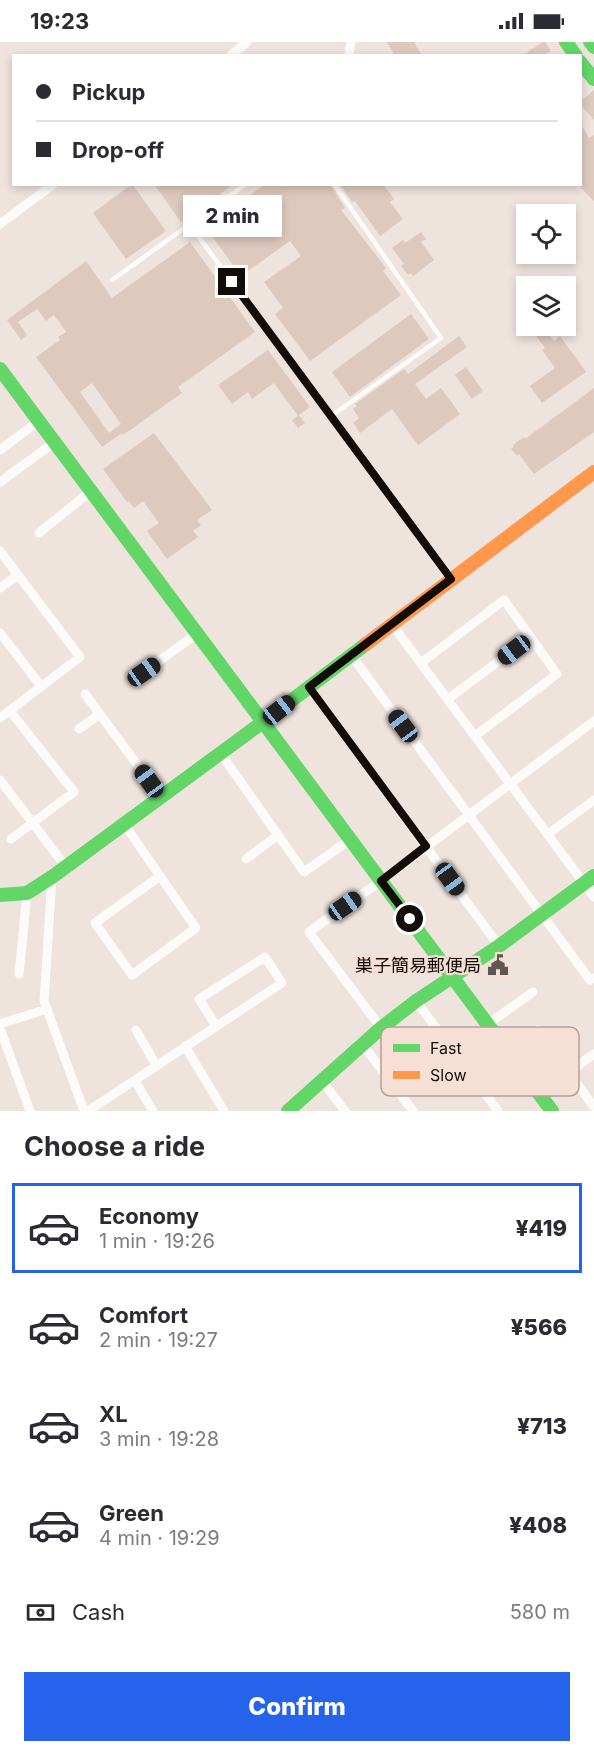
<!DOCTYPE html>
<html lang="en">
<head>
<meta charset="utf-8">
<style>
  :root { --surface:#fff; --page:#f7f7f7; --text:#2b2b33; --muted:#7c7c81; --line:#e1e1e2; --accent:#2563eb }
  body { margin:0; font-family:Inter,"Noto Sans JP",sans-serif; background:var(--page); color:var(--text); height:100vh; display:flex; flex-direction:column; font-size:22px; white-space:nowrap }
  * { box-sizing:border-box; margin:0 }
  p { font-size:20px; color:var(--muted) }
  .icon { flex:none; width:33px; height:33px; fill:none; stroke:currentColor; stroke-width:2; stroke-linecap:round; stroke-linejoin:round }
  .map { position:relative; height:1069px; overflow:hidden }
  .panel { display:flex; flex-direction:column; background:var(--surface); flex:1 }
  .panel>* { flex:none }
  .top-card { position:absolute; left:12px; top:12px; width:570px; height:132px; border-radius:0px; box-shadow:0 3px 9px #0003; display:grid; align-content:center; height:132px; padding:0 24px; background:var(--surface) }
  .buttons { position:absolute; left:516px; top:162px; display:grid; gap:12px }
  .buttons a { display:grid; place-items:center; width:60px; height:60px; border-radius:0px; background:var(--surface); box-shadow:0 3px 9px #0003; font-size:30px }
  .end { position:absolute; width:27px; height:27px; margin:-14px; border:8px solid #130c09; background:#fff; box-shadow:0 0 0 3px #fff }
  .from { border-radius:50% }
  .bubble { position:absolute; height:42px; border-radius:0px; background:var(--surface); box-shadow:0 3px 9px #0003; font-size:20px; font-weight:800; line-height:42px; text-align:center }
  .car { position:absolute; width:18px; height:36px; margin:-18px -9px; border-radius:8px; box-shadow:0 0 4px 2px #0007; background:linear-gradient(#222 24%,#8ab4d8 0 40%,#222 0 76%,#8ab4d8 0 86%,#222 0) }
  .top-card b { display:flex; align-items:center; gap:21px; height:57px; font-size:22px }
  .top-card b+b { border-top:2px solid var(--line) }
  .top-card i { width:15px; height:15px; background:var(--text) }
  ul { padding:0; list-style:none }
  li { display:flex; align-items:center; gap:18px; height:90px; margin:0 12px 9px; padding:0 12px; border:3px solid transparent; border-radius:0px }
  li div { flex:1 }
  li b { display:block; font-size:22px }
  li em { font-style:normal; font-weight:800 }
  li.selected { border-color:var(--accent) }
  li>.icon { width:54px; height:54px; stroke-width:1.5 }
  h2 { padding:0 24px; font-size:27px; line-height:72px }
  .pay { display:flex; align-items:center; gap:15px; height:66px; padding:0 24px; font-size:22px }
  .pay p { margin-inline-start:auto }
  .button { display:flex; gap:12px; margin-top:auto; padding:12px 24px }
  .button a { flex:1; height:69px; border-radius:0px; background:var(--accent); color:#fff; font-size:24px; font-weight:800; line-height:69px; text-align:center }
  .status { display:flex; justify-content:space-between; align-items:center; height:42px; padding:0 30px; background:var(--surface); direction:ltr }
  .status svg { height:16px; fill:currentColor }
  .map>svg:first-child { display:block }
</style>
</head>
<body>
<div class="status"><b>19:23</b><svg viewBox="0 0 49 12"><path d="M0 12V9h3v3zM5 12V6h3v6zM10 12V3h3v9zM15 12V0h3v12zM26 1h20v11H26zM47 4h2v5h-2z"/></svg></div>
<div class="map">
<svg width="594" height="1069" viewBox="0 0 594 1069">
  <rect width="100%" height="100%" fill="#efe3dd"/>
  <path fill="#dec9bf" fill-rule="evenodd" d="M387,0h27l8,14h-27z
    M543,0h2l6,9 -8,5h-22z
    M594,48v30l-14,-16v-2z
    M580,81l9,15 5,-3v66l-14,-14z
    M132,142l34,47 -40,28 -33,-46z
    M154,142h80l-53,38z
    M265,142h65l15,24 -4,2 45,58 -3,3 18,24 -91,66 -35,-47 8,-6 -19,-26 37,-26 -11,-15 -49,35 -35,-48z
    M340,142h43l11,15 -4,3 13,17 -23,17 -25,-35 -3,1z
    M421,190l5,7 -5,3 13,18 -21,16 -2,-3 -3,2 -7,-9 3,-2 -12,-16 11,-8 2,3z
    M190,200l65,90 -77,55 4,6 -59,42 -1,-2 -20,14 -66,-90 24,-17 -2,-3 8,-5 -12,-17 -8,6 -9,-12 -19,13 9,13 -6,5 -14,-20 79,-59 26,37zM92,341l29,41 -12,9 -29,-41z
    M411,272l18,25 -79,58 -18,-25z
    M546,288l8,11 6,-5 26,36 -44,31 -12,-17 25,-18 -13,-18 3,-2 -9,-12z
    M459,294l8,11 -52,37 11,15 15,-11 19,26 -42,31 -26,-36 -32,24 -7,-10 6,-5 -6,-9 4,-3 -2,-2 49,-35 4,5z
    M268,308l42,57 -11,8 6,8 -7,5 -6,-8 6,-4 -24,-33 -22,16 -4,-7 -16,12 -14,-19z
    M466,325l17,24 -11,8 -17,-24z
    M594,346v44l-60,42 -15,-20 -2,2 -6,-7 3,-2 -1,-2 11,-8 1,2z
    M154,391l58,77 -15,10 4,5 -8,6 5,6 -31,22 -20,-28 12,-8 -16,-22 -9,7 -5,-7 -2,1 -24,-33z"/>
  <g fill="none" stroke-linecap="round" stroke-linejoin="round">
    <path stroke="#fdfbfa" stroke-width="4.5" d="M190,183l163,221
      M112,238l134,-96
      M331,374l110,-78 -107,-154"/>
    <path stroke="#fdfbfa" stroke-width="9" d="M230,14l17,-14
      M349,14l2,-14
      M0,182l54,-40
      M353,404l98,133
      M0,408l39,-29
      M0,440l55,-40
      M39,491l53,-43
      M0,509l80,106 -80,61
      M0,546l18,-13
      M391,581l203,274
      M0,591l41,53
      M351,613l239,325 4,-2
      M421,621l83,-63 53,74 -82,62
      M144,630l54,-39
      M309,645l190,259
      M85,652l76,103
      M448,657l83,-62
      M10,669l64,81 -63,47
      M79,687l21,-15
      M221,712l83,118 47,-33
      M0,738l66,87
      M124,782l72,104 -64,47 -37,-52 65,-47
      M548,792l46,-34
      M246,817l32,-24
      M52,835l-8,124 40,110
      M19,932l8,-81
      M416,959l82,110
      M0,982l47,-15
      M488,982l45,-32
      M0,986l30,83
      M381,986l-72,-96 72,-51 213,-160
      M136,988l20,35
      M538,988l56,77
      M363,1003l50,66
      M185,1004l39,65
      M569,1030l25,-18
      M135,1039l18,30
      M322,1039l23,30
      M88,1069l194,-128 -17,-26 -66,42 17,27"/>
    <path stroke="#63d668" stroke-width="14" d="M566,0l10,14
      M590,0l4,5
      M580,20l14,17
      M0,327l263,353 -211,155 -25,16 -27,2
      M366,602l-103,78 289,389
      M288,1069l93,-83 35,-27 83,-55 95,-70"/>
    <path stroke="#ff974d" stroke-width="14" d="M366,602l228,-172"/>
  </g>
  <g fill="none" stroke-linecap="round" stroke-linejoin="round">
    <path stroke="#130c09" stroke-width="8" d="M232,240l219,297 -142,108 117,159 -45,35 29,38"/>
  </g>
  <defs>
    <symbol id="civic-bare" viewBox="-9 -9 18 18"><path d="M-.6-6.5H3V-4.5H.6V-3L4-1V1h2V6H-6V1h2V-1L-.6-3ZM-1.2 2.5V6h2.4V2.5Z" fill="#605753" stroke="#f6e0d6" stroke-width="2.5" paint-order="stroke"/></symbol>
  </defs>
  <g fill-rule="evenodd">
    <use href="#civic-bare" x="483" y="908" width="30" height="30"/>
  </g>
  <g text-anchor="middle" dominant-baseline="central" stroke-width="4.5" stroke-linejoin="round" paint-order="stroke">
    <g font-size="18" fill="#130c09" stroke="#f6e0d6" text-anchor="end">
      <text x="481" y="923">巣子簡易郵便局</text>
    </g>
  </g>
  <rect x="381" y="985" width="198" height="69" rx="9" fill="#f6e0d6" stroke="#b2a098" stroke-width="1.5"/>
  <rect x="393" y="1002" width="27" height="8" fill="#63d668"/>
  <rect x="393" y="1029" width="27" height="8" fill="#ff974d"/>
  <g font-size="16" fill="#130c09">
    <text x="430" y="1012">Fast</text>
    <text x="430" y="1039">Slow</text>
  </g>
</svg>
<div class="buttons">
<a><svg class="icon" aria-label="locate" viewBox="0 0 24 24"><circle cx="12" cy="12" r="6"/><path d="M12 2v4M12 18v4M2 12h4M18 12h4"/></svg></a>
<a><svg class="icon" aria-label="layers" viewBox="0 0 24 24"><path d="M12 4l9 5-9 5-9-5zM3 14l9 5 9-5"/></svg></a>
</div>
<i class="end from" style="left:410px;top:877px"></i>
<i class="end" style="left:232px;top:240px"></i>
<div class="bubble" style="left:183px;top:153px;width:99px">2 min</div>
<i class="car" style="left:514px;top:608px;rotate:233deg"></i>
<i class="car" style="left:144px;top:630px;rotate:55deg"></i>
<i class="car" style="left:279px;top:668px;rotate:52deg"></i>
<i class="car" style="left:403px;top:684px;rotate:323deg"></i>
<i class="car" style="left:149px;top:739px;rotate:324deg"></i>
<i class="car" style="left:450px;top:837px;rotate:144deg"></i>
<i class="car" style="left:345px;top:864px;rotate:55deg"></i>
<div class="top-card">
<b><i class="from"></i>Pickup</b>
<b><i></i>Drop-off</b>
</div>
</div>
<section class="panel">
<h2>Choose a ride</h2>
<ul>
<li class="selected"><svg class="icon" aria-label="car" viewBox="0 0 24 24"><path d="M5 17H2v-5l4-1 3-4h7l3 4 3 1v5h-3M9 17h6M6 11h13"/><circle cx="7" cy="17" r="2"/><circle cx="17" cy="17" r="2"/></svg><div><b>Economy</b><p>1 min · 19:26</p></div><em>¥419</em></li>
<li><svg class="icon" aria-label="car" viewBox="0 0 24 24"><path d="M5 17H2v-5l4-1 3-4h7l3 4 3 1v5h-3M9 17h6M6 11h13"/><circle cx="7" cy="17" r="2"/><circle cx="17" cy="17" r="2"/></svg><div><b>Comfort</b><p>2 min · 19:27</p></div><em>¥566</em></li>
<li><svg class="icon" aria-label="car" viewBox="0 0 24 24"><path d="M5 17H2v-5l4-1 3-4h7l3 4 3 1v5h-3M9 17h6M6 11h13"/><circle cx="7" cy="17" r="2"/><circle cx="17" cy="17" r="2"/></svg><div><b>XL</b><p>3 min · 19:28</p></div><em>¥713</em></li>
<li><svg class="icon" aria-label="car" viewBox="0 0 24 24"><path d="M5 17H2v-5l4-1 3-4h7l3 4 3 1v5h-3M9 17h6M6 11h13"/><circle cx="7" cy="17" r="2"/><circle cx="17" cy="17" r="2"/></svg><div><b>Green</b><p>4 min · 19:29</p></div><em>¥408</em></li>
</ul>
<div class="pay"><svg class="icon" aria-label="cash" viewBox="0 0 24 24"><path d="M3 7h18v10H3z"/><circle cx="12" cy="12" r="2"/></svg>Cash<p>580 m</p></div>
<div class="button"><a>Confirm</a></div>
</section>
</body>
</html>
